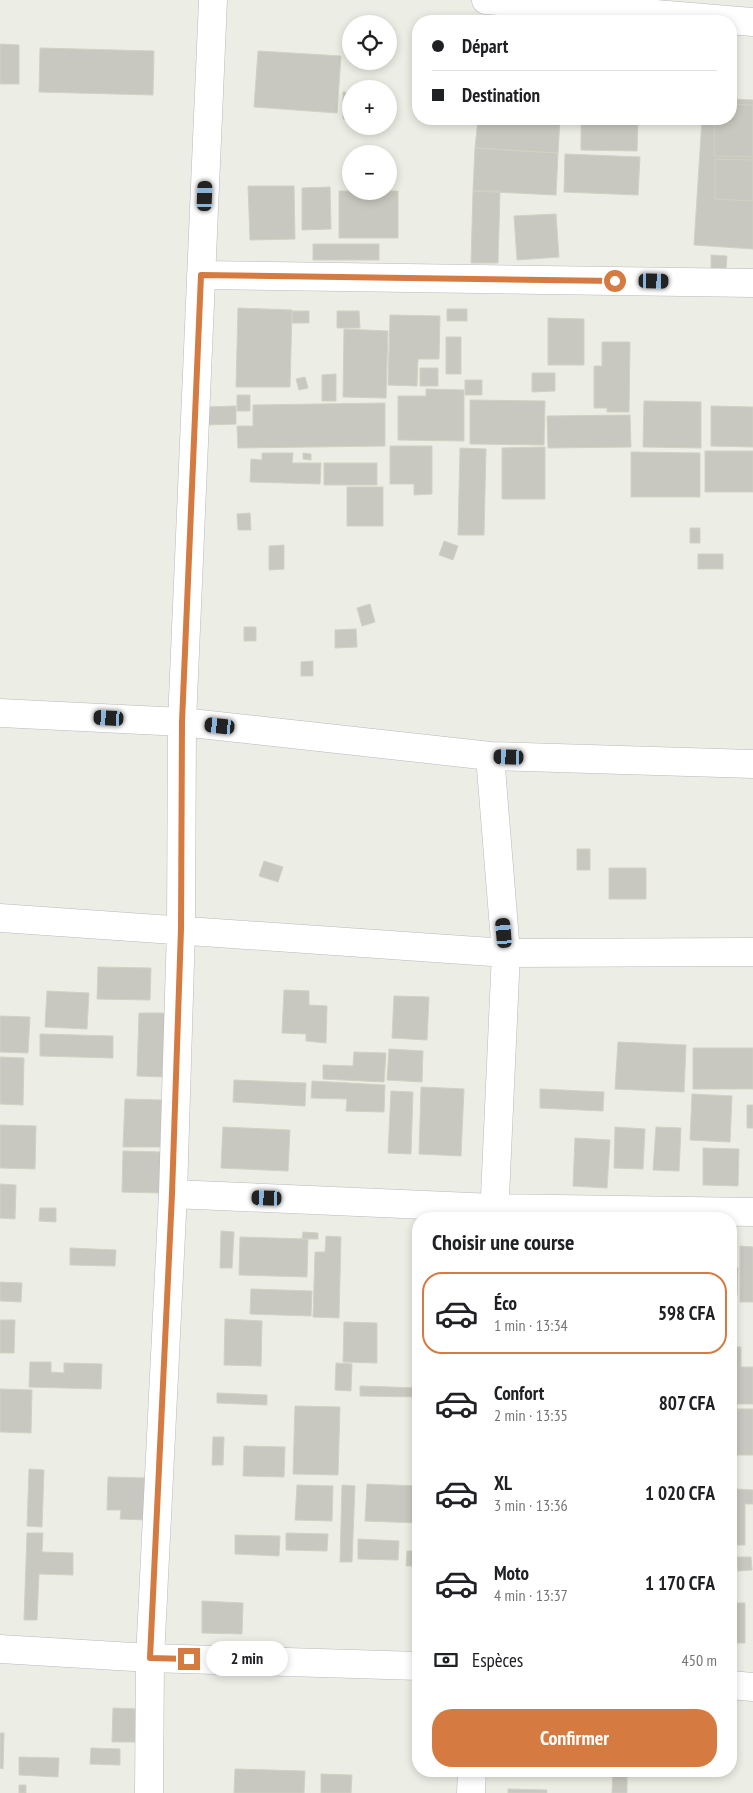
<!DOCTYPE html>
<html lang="fr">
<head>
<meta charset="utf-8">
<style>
  :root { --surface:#fff; --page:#f6f6f6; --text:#202124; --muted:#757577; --line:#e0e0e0; --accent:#d57b41 }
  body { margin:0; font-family:"PT Sans Narrow",sans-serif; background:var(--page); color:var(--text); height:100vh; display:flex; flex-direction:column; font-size:19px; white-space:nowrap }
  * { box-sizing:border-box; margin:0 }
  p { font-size:16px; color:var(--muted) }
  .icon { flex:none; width:28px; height:28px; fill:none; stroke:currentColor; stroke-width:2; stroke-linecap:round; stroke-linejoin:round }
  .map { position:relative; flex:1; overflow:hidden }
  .sheet { position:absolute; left:412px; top:1212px; width:325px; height:565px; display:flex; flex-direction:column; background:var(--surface); border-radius:20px; box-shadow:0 2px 8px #0003 }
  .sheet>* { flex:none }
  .banner { position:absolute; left:412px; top:15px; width:325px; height:110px; border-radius:20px; box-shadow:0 2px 8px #0003; display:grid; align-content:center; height:110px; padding:0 20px; background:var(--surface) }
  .tools { position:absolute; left:342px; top:15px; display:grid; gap:10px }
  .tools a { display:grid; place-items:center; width:55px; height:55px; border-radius:50%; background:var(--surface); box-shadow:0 2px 8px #0003; font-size:25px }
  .end { position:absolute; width:22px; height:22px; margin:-11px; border:6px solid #d57b41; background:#fff; box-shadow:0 0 0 2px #fff }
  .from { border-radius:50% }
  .bubble { position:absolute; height:35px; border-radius:18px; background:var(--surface); box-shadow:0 2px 8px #0003; font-size:16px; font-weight:700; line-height:35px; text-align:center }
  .car { position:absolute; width:15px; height:30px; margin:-15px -8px; border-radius:6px; box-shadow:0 0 4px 1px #0007; background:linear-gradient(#222 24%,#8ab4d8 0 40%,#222 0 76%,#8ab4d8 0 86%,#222 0) }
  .banner b { display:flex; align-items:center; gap:18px; height:48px; font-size:19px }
  .banner b+b { border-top:1px solid var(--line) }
  .banner i { width:12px; height:12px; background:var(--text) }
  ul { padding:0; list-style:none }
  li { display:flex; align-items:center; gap:15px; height:82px; margin:0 10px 8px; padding:0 10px; border:2px solid transparent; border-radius:20px }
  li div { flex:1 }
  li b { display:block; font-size:19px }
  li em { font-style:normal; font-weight:700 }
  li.current { border-color:var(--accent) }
  li>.icon { width:45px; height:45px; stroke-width:1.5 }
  h2 { padding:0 20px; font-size:22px; line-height:60px }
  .pay { display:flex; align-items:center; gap:12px; height:55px; padding:0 20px; font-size:19px }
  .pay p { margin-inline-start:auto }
  .button { display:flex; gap:10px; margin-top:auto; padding:10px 20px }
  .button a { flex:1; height:58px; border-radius:20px; background:var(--accent); color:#fff; font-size:20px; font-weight:700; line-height:58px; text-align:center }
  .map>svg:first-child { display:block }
</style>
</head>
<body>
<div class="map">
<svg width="753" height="1793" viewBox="0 0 753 1793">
  <rect width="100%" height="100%" fill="#ecede4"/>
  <path fill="#c8c8c0" stroke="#d1d1c3" d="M0,44l19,1v39h-19z
    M40,48l114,3 -1,44 -114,-3z
    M258,51l83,5 -4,57 -83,-6z
    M343,92l8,1v26h-8z
    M389,93h3v26h-3z
    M731,99l22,1v57l-39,-1 1,-37h16z
    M731,104l22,1v144l-59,-4 8,-126h29z
    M422,119h56v1z
    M478,119h82l-2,34 -83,-5z
    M581,119h57l-1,32 -56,-1z
    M475,148l83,5 -2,42 -83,-4z
    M565,154l75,3 -2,38 -74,-3z
    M715,159l38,1v41l-38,-2z
    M248,186h46l1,53 -45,1z
    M330,187l1,42 -29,1v-42z
    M339,191h59v47h-59z
    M473,191h27l-2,72h-27z
    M556,214l3,43 -42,3 -3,-44z
    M313,244h66v16h-66z
    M711,255l16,1 -1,15h-15z
    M238,308l54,2 -2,77h-54z
    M447,309h20v12h-20z
    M292,311h17v12h-17z
    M337,311h22l1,17h-23z
    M390,315l50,1 -1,43h-21l-1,27 -29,-1z
    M548,318l36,1v46h-36z
    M344,329l44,2 -2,67 -43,-1z
    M446,337h15v37h-15z
    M602,342h28l-1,70h-22v-4h-13v-42h8z
    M420,368h18v18h-18z
    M532,373h23v18l-23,1z
    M336,374v27h-14v-26z
    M305,377l3,11 -9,2 -3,-11z
    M465,380h17v15h-17z
    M426,389l38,1v51l-66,-1v-44h28z
    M237,395h13v16h-13z
    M470,400l75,1 -1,44 -74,-1z
    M644,401l57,1v46l-58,-1z
    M385,403v43l-147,2 -1,-22h16v-21z
    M236,406v18l-32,1v-18z
    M711,406l42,1v40l-42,-1z
    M630,415l1,32 -83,1 -1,-32z
    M390,446h42v48l-18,1v-11h-24z
    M545,447v52h-43v-51z
    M460,448l26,1 -2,86h-26z
    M705,451h48v41h-48z
    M631,452l69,1v44h-69z
    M262,453h31l-1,10h29l-1,21 -70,-2 1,-23 11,1z
    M303,453l8,1v6l-8,-1z
    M324,463h53v22h-53z
    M347,487h36v39h-36z
    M250,513l1,17h-13l-1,-16z
    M690,528h10v15h-10z
    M444,541l14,5 -5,14 -14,-5z
    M284,545v24l-15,1v-24z
    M698,554h25v15h-25z
    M370,604l5,18 -13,4 -5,-18z
    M244,627h12v14h-12z
    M356,629l1,18 -22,1v-18z
    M313,661v15h-12v-14z
    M577,849h13v21h-13z
    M264,861l19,6 -5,15 -19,-6z
    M609,868h37v31h-37z
    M98,967l53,1 -1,32 -53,-1z
    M284,990l25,1v14l18,1 -1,37 -20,-2v-7l-24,-1z
    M47,991l42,2 -2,36 -42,-2z
    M394,996l35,1 -2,43 -35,-2z
    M139,1013h28l-2,64 -28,-1z
    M0,1016l30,1 -2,36 -28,-1z
    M40,1034l73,2v22l-73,-2z
    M618,1042l68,3 -2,47 -69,-3z
    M693,1048h60v41h-60z
    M389,1049l34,2 -1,31 -35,-2z
    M354,1052l32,1 -2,29 -61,-3v-14l30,1z
    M0,1057l24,1 -1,47 -23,-1z
    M234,1080l72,3 -1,23 -72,-4z
    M312,1081l73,4 -1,27 -38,-1 1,-12 -36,-1z
    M421,1087l43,2 -3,67 -42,-2z
    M540,1089l64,3 -1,19 -63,-3z
    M391,1091l22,1 -2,62 -23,-1z
    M692,1094l40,2 -2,46 -40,-2z
    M125,1099l37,1 -1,47h-38z
    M747,1105h6v23h-6z
    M0,1125l36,1 -1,43 -35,-1z
    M223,1127l67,3 -2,41 -67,-3z
    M615,1127l30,2 -2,40 -29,-1z
    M656,1127l25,1 -2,43 -26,-1z
    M575,1138l35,2 -3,48 -34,-2z
    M703,1148l36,1 -1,37 -35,-1z
    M123,1151l38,1 -1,41 -38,-1z
    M0,1184l16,1 -1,34 -15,-1z
    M40,1208h16v14l-17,-1z
    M221,1231l13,1 -2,36h-12z
    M303,1232l15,1v6h-16z
    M326,1236l15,1 -2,81 -26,-1 2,-65h10z
    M240,1237l68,2 -1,38 -68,-2z
    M740,1246l13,1v55h-13z
    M70,1248l46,2 -1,16 -45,-1z
    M731,1267l7,1 -1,28h-6z
    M0,1282l22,1 -1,19 -21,-1z
    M251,1289l61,2 -1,25 -61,-2z
    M225,1319l37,2 -1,45 -37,-1z
    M0,1320h15l-1,33h-14z
    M344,1322l33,1v40l-34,-1z
    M731,1347h10v20h12v37h-22z
    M30,1362h21v10l13,1v-10l38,1 -1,25 -72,-2z
    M336,1363l16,1 -1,27 -16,-1z
    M360,1386l59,2v9l-59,-1z
    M0,1389l32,1 -1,43 -31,-1z
    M217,1393l50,2v10l-50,-2z
    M295,1406l45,1 -2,68 -45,-1z
    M731,1409h22v46h-22z
    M213,1437h11l-1,28h-11z
    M244,1446l41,1 -1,30 -41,-1z
    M29,1469l15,1 -2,57 -15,-1z
    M108,1477l39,1 -2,42 -25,-1 1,-9h-14z
    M367,1484l52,2v37l-54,-2z
    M297,1485l36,1 -1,35 -37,-1z
    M342,1485l13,1 -3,76h-12z
    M736,1489l17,1v14h-8v41h-14v-54z
    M27,1533h16l-1,19 31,1v22l-34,-1 -2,46h-13z
    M286,1533l42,1 -1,17 -41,-1z
    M235,1535l45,1 -1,20 -44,-2z
    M358,1539l41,2 -1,19 -40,-1z
    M407,1551h12v15h-13z
    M737,1557h14l1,13 -14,1z
    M202,1601l41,2 -1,31 -40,-1z
    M731,1603h14v40h-14z
    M113,1708l27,1 -1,33h-27z
    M0,1733h4l-1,36 -3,-1z
    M91,1748l29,1v16l-30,-1z
    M19,1757l40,1 -1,19 -39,-2z
    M235,1769l70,2 -1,22h-70z
    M613,1771h14v22h-15z
    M321,1774l31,1 -1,18h-30z
    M19,1785h7v8h-7z
    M508,1789l39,1v3h-39z"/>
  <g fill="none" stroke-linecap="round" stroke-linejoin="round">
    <defs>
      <path id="street" d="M486,0l267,22
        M201,275l552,8
        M0,713l182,9 308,34 263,8
        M490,756l16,197 -12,266
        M0,918l506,35 247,-1
        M173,1194l321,14 259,4
        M0,1649l150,9 269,8
        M731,1685l22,2
        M149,1793l1,-135 23,-464 8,-265 1,-207 31,-722
        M471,1793l1,-22"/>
    </defs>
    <use href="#street" stroke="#b9b9be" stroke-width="29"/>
    <use href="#street" stroke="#fff" stroke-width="28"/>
  </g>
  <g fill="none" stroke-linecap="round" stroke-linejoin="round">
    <path stroke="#d57b41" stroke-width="6" d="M189,1659l-39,-1 22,-464 9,-265 1,-207 19,-447 414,6"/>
  </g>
</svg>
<div class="tools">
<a><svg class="icon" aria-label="locate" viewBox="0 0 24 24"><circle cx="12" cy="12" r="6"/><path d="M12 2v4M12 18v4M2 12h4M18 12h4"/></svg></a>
<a>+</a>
<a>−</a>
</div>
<i class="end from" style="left:615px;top:281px"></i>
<i class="end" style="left:189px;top:1659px"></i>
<div class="bubble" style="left:206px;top:1641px;width:82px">2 min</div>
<i class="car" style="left:205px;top:196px;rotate:2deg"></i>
<i class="car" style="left:654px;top:281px;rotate:91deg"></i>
<i class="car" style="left:109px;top:718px;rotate:273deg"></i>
<i class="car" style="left:220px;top:726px;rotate:276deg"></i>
<i class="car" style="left:509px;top:757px;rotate:272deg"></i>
<i class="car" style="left:504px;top:933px;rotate:355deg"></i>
<i class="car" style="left:267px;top:1198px;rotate:272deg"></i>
<div class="banner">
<b><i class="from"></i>Départ</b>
<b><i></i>Destination</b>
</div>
<section class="sheet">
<h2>Choisir une course</h2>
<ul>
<li class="current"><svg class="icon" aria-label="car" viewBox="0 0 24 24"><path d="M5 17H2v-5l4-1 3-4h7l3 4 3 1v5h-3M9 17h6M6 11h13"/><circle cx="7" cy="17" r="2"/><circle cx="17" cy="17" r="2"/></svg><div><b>Éco</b><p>1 min · 13:34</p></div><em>598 CFA</em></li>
<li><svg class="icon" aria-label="car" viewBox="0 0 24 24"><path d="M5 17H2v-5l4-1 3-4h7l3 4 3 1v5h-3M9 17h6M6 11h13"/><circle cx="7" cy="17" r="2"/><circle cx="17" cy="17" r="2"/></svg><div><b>Confort</b><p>2 min · 13:35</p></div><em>807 CFA</em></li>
<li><svg class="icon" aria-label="car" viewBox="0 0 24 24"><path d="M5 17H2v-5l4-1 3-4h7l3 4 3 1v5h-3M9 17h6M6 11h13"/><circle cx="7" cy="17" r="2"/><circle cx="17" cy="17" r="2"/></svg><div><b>XL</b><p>3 min · 13:36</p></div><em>1 020 CFA</em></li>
<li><svg class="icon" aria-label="car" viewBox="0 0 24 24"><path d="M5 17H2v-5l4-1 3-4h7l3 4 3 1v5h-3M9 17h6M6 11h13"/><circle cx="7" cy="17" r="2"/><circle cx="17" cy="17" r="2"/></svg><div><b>Moto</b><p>4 min · 13:37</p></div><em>1 170 CFA</em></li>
</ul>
<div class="pay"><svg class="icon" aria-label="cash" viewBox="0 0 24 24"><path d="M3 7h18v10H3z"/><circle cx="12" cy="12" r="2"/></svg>Espèces<p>450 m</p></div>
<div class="button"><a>Confirmer</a></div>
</section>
</div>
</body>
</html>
